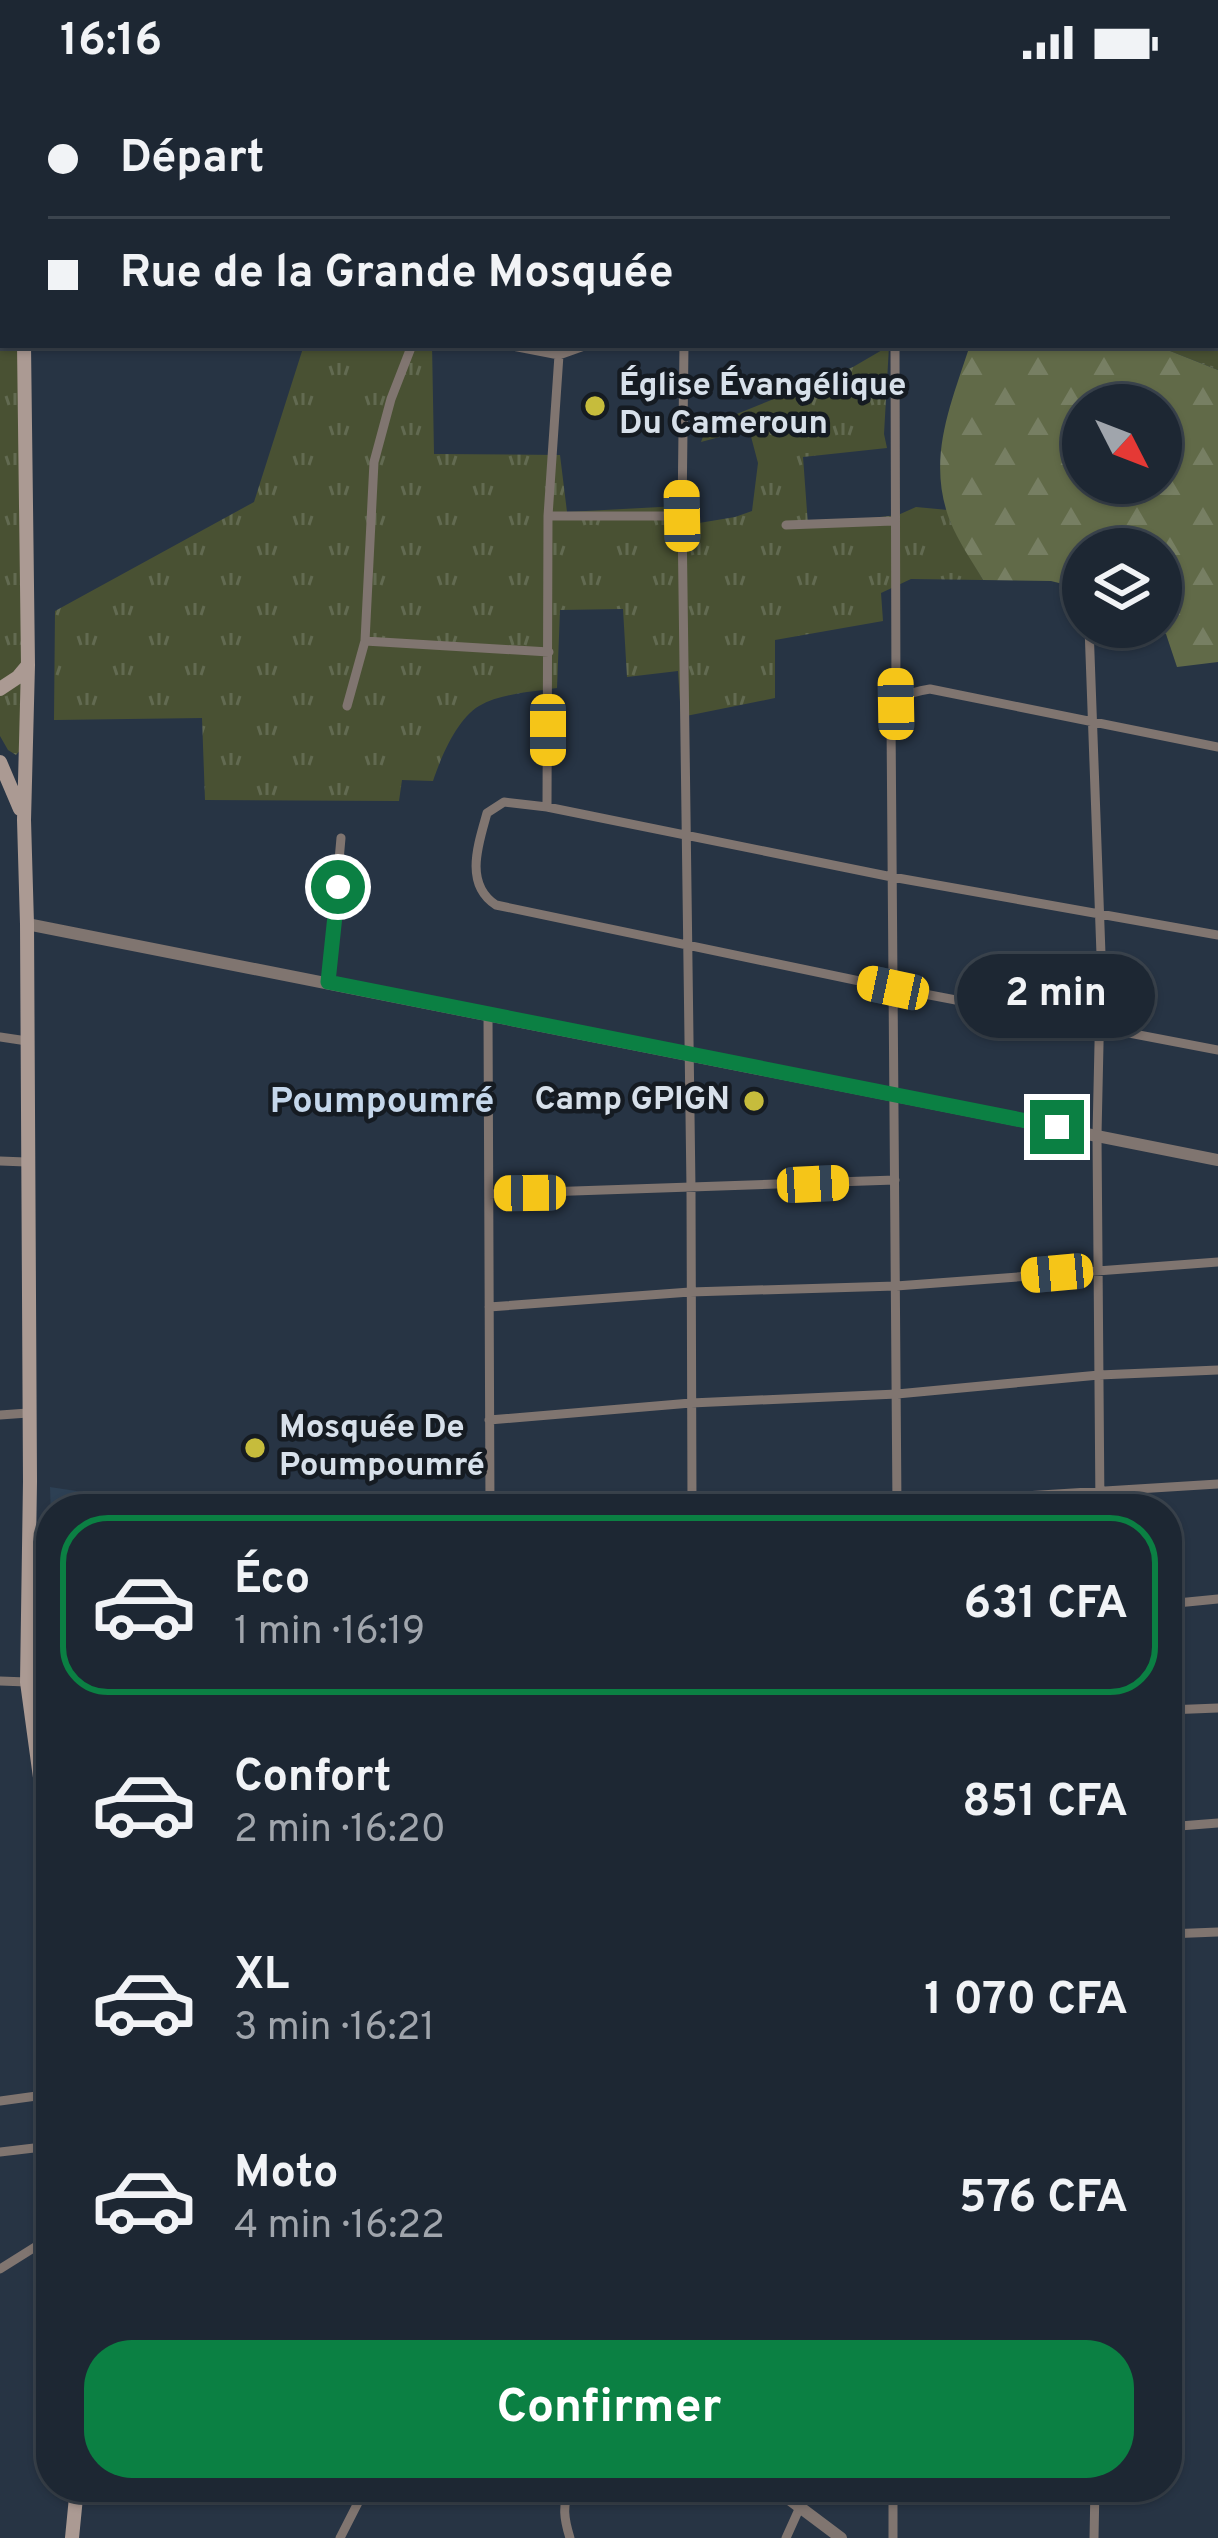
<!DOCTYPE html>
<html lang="fr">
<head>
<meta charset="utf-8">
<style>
  :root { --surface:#1d2733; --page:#2a333f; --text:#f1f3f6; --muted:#a0a5ac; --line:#3b444e; --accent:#0b8043 }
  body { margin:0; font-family:Overpass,sans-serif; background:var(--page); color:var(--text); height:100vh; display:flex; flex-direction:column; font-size:45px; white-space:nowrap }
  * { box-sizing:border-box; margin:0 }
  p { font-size:39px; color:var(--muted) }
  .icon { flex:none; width:66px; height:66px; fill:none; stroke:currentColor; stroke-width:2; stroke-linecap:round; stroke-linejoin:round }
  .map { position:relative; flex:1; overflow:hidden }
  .details { position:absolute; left:36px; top:1410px; width:1146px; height:1008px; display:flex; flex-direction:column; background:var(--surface); border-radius:48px; box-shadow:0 3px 9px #0004,0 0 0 3px var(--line) }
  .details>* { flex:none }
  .hud { position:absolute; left:0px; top:0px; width:1218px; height:264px; box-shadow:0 3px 9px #0004,0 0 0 3px var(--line); display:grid; align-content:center; height:264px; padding:0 48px; background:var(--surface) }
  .needle { width:78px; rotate:132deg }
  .buttons { position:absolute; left:1062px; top:300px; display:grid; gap:24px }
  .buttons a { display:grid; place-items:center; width:120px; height:120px; border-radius:50%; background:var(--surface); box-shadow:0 3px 9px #0004,0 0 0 3px var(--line); font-size:60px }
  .end { position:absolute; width:54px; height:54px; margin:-27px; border:15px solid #0b8043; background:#fff; box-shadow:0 0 0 6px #fff }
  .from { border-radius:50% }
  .bubble { position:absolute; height:84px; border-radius:42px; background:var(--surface); box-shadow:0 3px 9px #0004,0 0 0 3px var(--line); font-size:39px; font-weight:700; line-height:84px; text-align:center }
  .car { position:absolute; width:36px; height:72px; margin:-36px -18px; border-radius:15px; box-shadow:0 0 9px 3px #0007; background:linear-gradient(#f5c518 24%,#345 0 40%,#f5c518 0 76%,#345 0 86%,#f5c518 0) }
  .hud b { display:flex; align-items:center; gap:42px; height:114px; font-size:45px }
  .hud b+b { border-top:3px solid var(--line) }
  .hud i { width:30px; height:30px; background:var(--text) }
  ul { padding:21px 0 0; list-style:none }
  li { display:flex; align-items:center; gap:36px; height:180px; margin:0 24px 18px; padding:0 24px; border:6px solid transparent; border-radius:48px }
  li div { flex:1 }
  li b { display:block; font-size:45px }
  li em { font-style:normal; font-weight:700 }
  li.active { border-color:var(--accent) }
  li>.icon { width:108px; height:108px; stroke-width:1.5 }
  .button { display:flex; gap:24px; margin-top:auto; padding:24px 48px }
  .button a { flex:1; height:138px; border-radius:48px; background:var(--accent); color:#fff; font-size:48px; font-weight:700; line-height:138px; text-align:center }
  .status { display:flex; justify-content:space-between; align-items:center; height:84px; padding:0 60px; background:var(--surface); direction:ltr }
  .status svg { height:33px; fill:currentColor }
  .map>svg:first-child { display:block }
</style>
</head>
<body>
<div class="status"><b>16:16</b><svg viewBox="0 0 49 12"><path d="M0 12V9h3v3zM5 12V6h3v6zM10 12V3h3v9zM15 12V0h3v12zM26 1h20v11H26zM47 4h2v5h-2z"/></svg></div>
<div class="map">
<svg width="1218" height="2454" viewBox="0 0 1218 2454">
  <defs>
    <pattern id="grass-tufts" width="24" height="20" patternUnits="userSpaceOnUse" patternTransform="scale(3)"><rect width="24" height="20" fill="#495133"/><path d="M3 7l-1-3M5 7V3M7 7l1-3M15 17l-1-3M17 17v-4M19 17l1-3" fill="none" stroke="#626a51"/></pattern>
    <pattern id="forest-firs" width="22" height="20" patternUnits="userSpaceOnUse" patternTransform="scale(3)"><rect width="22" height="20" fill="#616a48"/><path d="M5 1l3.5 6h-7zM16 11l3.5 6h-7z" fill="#777f63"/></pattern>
  </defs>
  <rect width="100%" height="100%" fill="#273444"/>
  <path fill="#2d4054" d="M50,1403l145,22h-144v9z"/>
  <path fill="url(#grass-tufts)" d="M679,0h403l-6,3h-396z
    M1215,146h3v140l-63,-25h60z
    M0,224h3v37h15l5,402 -7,8 -8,-5 -8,-14z
    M304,261h128l2,109 126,1 7,57 112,-6 2,20 54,-9 17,-6 6,-48 -9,-34 -48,13 6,-16 146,-59 36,-21 -5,88 3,14 -84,9 5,68 90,-10 18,-8 32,3 2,11 33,59 -72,-1 -30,14 2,28 -108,19v58l-94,19 -3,-46 -51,6 -4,-68 -63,1 -3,78c-24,4 -56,5 -78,18 -22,13 -38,51 -46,75l-31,-1 -3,21 -194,-1 -3,-82 -148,2 1,-109 199,-109z"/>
  <path fill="url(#forest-firs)" fill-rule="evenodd" d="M970,261h185l63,25v292l-41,5 -11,-33 -10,-7h5v-78h-78v40l-32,-8 -68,-1c-11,-19 -25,-39 -33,-59 -24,-62 1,-117 20,-176zM1083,321h78v78h-78z"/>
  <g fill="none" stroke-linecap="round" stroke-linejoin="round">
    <path stroke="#807570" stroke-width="9" d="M1075,3l5,-3
      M1215,123l3,1
      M0,216l3,-1
      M507,261l52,10 28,-10
      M684,261l-2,171 9,673 1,320
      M895,261l1,359
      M548,432h134
      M786,441l107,-4
      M1089,543l12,327 -4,181 3,374
      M365,557l184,11
      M347,622l18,-65 9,-179 17,-63 21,-54
      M547,723l1,-291 11,-161
      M1218,851l-326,-58 -345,-70 -43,-5 -17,11c-9,32 -23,71 9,92l397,83 325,62
      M328,899l13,-145
      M488,930l2,495
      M0,953l27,4
      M0,1077l26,1
      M489,1110l406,-14
      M489,1223l201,-15 206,-6 322,-24
      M0,1331l28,-2
      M489,1336l202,-17 206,-9 202,-19 119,-5
      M815,1425l403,-25
      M897,1425l-6,-790c7,-24 16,-26 39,-30l288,58
      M1167,1520l51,-5
      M27,1585l24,-1
      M0,1597l27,1
      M1167,1626l51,-2
      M1167,1743l51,-4
      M1167,1850l51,-2
      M0,2017l51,-7
      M0,2068l51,-6
      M0,2185l51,-32
      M340,2454l26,-51
      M570,2454c-6,-19 -8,-32 0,-51
      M786,2454l14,-31
      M893,2454v-51
      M1094,2454l1,-51"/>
    <path stroke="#807570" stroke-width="12" d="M27,840l1191,236
      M773,2403l68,51"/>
    <path stroke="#ab9a93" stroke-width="14" d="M23,3v-3
      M24,261l4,320 -4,155 3,104 3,557 -3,201 24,176
      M0,605l18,-12 10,-12
      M0,678l20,47
      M72,2454l5,-51"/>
  </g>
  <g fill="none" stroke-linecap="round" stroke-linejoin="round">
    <path stroke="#0b8043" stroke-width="15" d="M338,803l-10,95 729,145"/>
  </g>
  <g fill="#c6bc3c" stroke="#151b22" stroke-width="4.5">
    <circle cx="595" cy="322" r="12"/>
    <circle cx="754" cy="1017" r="12"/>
    <circle cx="255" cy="1364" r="12"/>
  </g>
  <g text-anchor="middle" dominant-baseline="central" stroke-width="9" stroke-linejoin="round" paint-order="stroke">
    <g font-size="33" font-weight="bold" fill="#d7e0ea" stroke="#151b22" text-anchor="start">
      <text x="619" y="303">Église Évangélique<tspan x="619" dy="38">Du Cameroun</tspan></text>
      <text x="730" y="1017" text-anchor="end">Camp GPIGN</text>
      <text x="279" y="1345">Mosquée De<tspan x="279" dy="38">Poumpoumré</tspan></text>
    </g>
    <g font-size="36" font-weight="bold" fill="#c5d7eb" stroke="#151b22">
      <text x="382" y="1019">Poumpoumré</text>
    </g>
  </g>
</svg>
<div class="buttons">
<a><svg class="needle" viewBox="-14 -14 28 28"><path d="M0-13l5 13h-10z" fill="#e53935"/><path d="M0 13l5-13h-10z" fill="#a0a5ac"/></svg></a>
<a><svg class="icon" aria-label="layers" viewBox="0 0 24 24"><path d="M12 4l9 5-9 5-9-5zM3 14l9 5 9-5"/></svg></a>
</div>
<i class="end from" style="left:338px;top:803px"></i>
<i class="end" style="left:1057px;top:1043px"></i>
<div class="bubble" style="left:957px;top:870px;width:198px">2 min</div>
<i class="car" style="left:682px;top:432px;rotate:359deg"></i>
<i class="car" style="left:896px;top:620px;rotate:359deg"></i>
<i class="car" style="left:548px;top:646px;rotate:180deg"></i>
<i class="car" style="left:893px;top:904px;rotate:282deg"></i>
<i class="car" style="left:813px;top:1100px;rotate:87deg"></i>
<i class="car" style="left:530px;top:1109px;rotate:269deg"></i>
<i class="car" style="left:1057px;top:1189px;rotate:265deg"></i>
<div class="hud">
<b><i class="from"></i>Départ</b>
<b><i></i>Rue de la Grande Mosquée</b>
</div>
<section class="details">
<ul>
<li class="active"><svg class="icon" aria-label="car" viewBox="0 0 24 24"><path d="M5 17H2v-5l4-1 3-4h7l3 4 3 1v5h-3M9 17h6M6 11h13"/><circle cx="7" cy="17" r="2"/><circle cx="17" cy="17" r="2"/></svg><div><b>Éco</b><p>1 min · 16:19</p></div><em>631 CFA</em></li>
<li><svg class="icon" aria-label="car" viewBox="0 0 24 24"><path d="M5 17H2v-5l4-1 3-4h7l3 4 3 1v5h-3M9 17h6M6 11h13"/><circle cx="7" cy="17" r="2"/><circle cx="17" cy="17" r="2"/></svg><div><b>Confort</b><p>2 min · 16:20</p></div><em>851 CFA</em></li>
<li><svg class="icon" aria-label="car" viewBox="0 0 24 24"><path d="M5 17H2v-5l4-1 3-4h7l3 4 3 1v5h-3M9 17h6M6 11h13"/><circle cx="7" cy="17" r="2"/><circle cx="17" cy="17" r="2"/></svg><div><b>XL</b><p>3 min · 16:21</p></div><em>1 070 CFA</em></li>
<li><svg class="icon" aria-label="car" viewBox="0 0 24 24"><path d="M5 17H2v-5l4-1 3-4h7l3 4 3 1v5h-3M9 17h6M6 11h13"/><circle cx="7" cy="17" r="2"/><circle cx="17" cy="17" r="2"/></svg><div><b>Moto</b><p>4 min · 16:22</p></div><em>576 CFA</em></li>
</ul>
<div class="button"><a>Confirmer</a></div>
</section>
</div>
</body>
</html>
